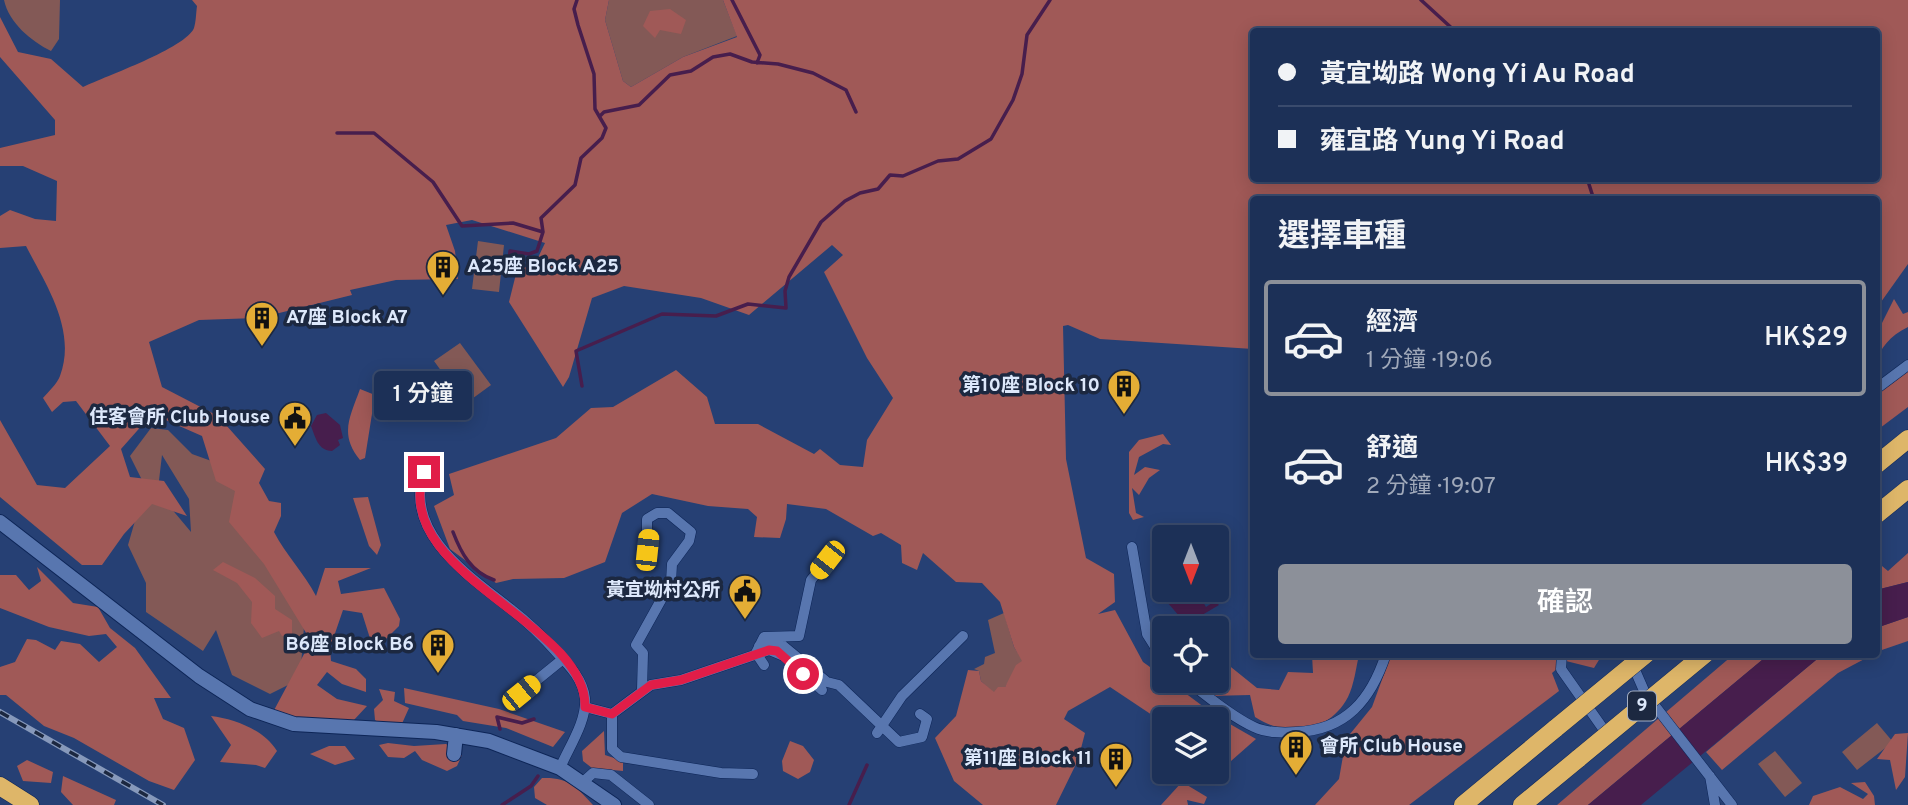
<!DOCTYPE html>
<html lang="zh-TW">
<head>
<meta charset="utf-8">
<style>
  :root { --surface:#1c3057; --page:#25385d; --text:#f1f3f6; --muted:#a0a9ba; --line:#3a4b6d; --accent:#8c9099 }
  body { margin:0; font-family:Overpass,"Noto Sans TC",sans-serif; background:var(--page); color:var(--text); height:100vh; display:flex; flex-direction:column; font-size:26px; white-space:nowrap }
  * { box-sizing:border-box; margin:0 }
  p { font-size:23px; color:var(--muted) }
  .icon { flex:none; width:38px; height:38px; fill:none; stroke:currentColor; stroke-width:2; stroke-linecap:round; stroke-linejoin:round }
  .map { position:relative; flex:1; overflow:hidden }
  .drawer { position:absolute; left:1250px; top:196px; width:630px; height:462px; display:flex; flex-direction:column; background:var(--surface); border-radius:7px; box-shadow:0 4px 18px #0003,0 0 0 2px var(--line) }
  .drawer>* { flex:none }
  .hud { position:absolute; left:1250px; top:28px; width:630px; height:154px; border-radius:7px; box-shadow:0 4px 18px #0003,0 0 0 2px var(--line); display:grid; align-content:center; height:154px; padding:0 28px; background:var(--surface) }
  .needle { width:46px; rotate:180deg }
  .tools { position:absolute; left:1152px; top:525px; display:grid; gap:14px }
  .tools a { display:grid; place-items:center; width:77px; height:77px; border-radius:7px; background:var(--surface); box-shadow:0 4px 18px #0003,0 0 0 2px var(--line); font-size:35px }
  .end { position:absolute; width:32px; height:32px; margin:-16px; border:9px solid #e11d48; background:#fff; box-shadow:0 0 0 4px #fff }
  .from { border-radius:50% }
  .bubble { position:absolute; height:49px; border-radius:7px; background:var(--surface); box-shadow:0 4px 18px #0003,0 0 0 2px var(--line); font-size:23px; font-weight:600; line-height:49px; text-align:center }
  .car { position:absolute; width:21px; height:42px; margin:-21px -10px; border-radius:9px; box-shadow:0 0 5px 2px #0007; background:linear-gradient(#f5c518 24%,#345 0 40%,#f5c518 0 76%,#345 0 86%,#f5c518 0) }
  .hud b { display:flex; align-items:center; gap:24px; height:66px; font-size:26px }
  .hud b+b { border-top:2px solid var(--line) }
  .hud i { width:18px; height:18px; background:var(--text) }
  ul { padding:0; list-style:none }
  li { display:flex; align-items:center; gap:21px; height:116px; margin:0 14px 10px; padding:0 14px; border:4px solid transparent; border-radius:7px }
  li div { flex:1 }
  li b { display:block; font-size:26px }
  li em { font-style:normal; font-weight:600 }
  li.active { border-color:var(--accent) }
  li>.icon { width:63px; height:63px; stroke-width:1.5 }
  h2 { padding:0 28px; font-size:32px; line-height:84px }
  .cta { display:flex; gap:14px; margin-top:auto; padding:14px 28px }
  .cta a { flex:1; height:80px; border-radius:7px; background:var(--accent); color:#fff; font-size:28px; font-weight:600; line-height:80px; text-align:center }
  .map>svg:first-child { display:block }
</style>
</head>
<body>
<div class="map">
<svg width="1908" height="805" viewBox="0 0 1908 805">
  <rect width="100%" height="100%" fill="#264074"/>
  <path fill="#835956" d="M4,0h56l-1,39 -8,12c-20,-10 -42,-28 -47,-51z
    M609,0h114l14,36 -54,21 -52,30 -8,-6 -18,-61z
    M478,241l26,4 -5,47 -27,-3z
    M460,343l31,42 -26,19 -31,-43z
    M151,428l17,2 24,24 25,9 26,23 62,127 -5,66 -30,15 -38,-19 -16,-45 -13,21 -57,-39v-29l-18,-38 13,-45 24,1 26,31 -2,-33 -27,-44 -4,34 -11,1 -17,-34z
    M1004,613l10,34 9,14 -18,26 -11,6 -13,-12 -2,-10 -5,-2 10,-5 1,-7 10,-4 -7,-33z
    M1877,723l16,19 -36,28 -15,-18z
    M1775,751l27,32 -17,14 -27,-33z"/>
  <path fill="#a05957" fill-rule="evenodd" d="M192,0h417l-4,20 18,61 8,6 52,-30 54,-20 -14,-37h1185v264l-32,45v-109h-623v149l-153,-10 -32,-14 -5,1 3,133 20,99 28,16 1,28 -17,12 17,-4 28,52 21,15v4h5l47,35 40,23 -25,22 -15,-5v-37h-52v4l-54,-36 -42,24 -4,8 21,14 -7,27 -22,45h-73l-29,-24 -19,-43 21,-22 12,-46 11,1 2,10 13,11 4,-5h7l11,-22 6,-4 -8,-14 -14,-45 -18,-19 -26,-1 -33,-29 -6,17 -15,-7 -1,-18 -20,-12 -8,3 -47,-27 -39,-5 -1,15 -6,19 -26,-1 3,-20 -9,-8 -40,-3 -56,-12 -30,19 -17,49 -41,16 -51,1 -17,4 -46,-34 -16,-43 20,-11 -5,-21 107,-36 35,-30 22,-1 63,-37 31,27 8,27h43l56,30 6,-5 20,16 23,2 4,-27 26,-42 -26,-40 -43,-86 19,-17 -11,-10 -83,70 -48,-17 -77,-12 -32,12 -23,79 -6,10 -54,-85 8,-32 18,-6 10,-21 -73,-23 -26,5 9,26 3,28 -62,1 -46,10 2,5 -93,23 -60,2 -50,22 13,45 56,29 47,53 -6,14 10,18 12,2v13l-7,16c12,23 30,41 42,64l9,-28h46l-33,13 3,13 43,-6 16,31 -1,7 -25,25 -12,-38 -19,-3 -13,38 1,13 25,8 10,10v13l-24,-8 -15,-12 -10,13 20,14 30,7 -14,15 -59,7 -22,-14 39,-73 -47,-77 -35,-42 6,-31 -19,-10 -14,-45 -50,-22 -31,35 9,28 34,4 23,35 -35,-12 -28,30 -22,31h-20l-82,-68v-77l37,65 28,3 45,-42 -34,-45 -13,1 -11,10 -9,-14c5,-6 14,-14 17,-22 17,-46 -14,-91 -34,-130l-26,2v-32l10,-6 25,9 21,2 1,-40 -34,-15h-23v-18l55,-13v-15l-55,-63v-40l18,35 33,7 32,28c23,-11 103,-39 111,-59 2,-6 2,-15 3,-22zM1253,32h623v146h-623z
    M670,9l16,11 -5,14 -21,-4 -5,8 -12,-12 7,-15z
    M1894,299l9,15 5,-2v15c-18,9 -29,21 -32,39v-38l5,-3z
    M1908,369v38l-32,24v-37z
    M360,389l15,6 -10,63 -5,2c-21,-26 -10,-43 0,-71z
    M1163,434l8,11 -8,-1 -24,13 -5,18 11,-8 15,3 -11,8 -10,17 -7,-7 4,25 8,4 -11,3 -4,-7v-61l10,-12z
    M368,497l13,48 -4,10 -8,-9 -16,-48z
    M1908,553v29l-32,8v-21l6,-3 6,5z
    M223,562l32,16 20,18v13l17,11v15l-10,1 -3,-5 -17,7 -11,-15 1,-21 -15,-19 -24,-13z
    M37,567l36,36 25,4 12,21 25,20 36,50h-17l9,21 21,9 11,32 -21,30 -25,-9 -75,-43 -30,-12 -38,-31h-6v-28l15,-5 12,-23 9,1 19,10 6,-9 19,3 19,18 18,-15 -11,-13 -17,2 -40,-9 -49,-19v-33h16l13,15 12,-9z
    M1908,617v24l-32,11v-24z
    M1216,655l41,33 22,2 9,-18 25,1 -1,-18h47c-3,13 -5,30 -11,42 -19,36 -61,41 -93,20l-5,-22 -41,1 -6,-15h13z
    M1391,655h211l-8,13 -28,-7 -14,12 7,18 -150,114h-94l24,-26 7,-40 26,-32z
    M1733,655h35l-180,150h-31z
    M1822,655h50l-34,18 -116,97 -16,-18z
    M404,688l95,21 66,23 -12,15 -47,-19 -43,-7 -6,-6 -52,-12z
    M379,689l16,3 -1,9 15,7 -9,20h-14l-11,-8 -1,-11 9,-9z
    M211,716c24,3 53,14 66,35l-12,17 -9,-3 -36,-3 11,-17z
    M604,731l1,24 18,6v10l-31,-3 -9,-7 -1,-10z
    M1908,733l-3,44 -9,13 -6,-30 -13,-1 18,-25z
    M790,741l13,5 11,14 -4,12 -12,7 -15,-8 -1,-10z
    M388,743l26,3 32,-2 16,11 -5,11 -10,5 -25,-11 -7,-9 -11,7 -16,-1 -9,-12z
    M329,746h16l10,13 -20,6 -25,-11z
    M27,760l26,12 -2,11 -28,-2 -6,-15z
    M63,776l53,24 -2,5h-41l-12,-13z
    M542,778c26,-1 34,8 51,27h-46l-12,-7 -1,-11z
    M1182,782l25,15 -3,7 -17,-4 1,5h-27z
    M1865,782l9,14 1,9h-66l4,-9 27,-9 23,12 5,-5 -17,-11z"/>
  <path fill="#471e4d" d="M326,413l14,12 3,13 -5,2 2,5 -8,6c-14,-1 -16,-12 -21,-25l6,-11z
    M1908,582v35l-32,11v-38z
    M1171,590h34l-6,5 7,12 9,-6 4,4 -22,13 -3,7h-7l-20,-23z
    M1768,655h54l-181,150h-53z"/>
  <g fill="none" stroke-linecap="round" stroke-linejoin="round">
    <path stroke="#471e4d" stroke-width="3.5" d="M732,0l28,55 -3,8
      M1421,0l35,32
      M600,116l4,-4 35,-7 31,-30 21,-4 22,-14 17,-3 22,8 26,2 35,9 33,17 10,22
      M337,133h37l59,49 29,44 51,-3 30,9
      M1587,178l7,22
      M508,275l2,-24 19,3 8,-3 6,-19 -2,-14 34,-33 6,-27 21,-20 4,-10 -11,-19 -1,-35 -16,-49 -4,-16 3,-9
      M582,386l-6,-35 86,-37 54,2 32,-12 38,4 -1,-17 4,-14 32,-55 24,-21 15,-8 18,-4 12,-14 13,1 35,-15 20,-2 33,-20 22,-39 9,-26 5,-39 23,-35
      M453,532c8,21 18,40 41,48
      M500,729l-3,-12 25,6 12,-4
      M502,805l29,-19 7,-10
      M849,805l18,-40"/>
    <defs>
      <path id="minor" d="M1876,389l32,-24
        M424,472c-21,62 47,105 88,138 17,13 32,28 46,44 12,12 25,26 27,44 2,23 -16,49 -25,70
        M1132,547l15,87 17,27
        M759,646l11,-4 11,2 46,38 12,3 60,57 23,-5 5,-18 -7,-5
        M1562,654l-1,15 43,61 7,-1
        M1628,654l17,39 87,112
        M764,665l-8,-12 8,-16 35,-1 12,-56 16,-20
        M1187,681c21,15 43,35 67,46 13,6 27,6 42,5 50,-2 75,-32 90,-78
        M642,690l1,-37 -7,-8 35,-63 1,-18 17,-23 2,-9 -23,-19h-11l-10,6v31
        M521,693l42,-34
        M585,707l27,7 39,-29 30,-5 88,-30 17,7 36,33
        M612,714v35l9,8 100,16 32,1
        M877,733l25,-37 61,-60
        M1710,776l5,29
        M583,782l10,-9 18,2 38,30"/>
      <path id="secondary" d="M0,522l199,154 51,33 44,15 142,8 53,9 71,27 54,37
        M454,754l2,-19"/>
      <path id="motorway" d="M1876,465l32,-26
        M1876,515l32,-26
        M0,786l30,19
        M1463,805l93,-77
        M1522,805l57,-47"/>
    </defs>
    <use href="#minor" stroke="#0d2557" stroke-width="11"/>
    <use href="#secondary" stroke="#0d2557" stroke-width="16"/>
    <use href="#motorway" stroke="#0d2557" stroke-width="19"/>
    <use href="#minor" stroke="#5876af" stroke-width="10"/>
    <use href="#secondary" stroke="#5876af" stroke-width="14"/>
    <use href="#motorway" stroke="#deb669" stroke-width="18"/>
    <defs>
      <path id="rail" d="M0,712l163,93"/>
    </defs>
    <use href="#rail" stroke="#8799bb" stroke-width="6"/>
    <use href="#rail" stroke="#1c2840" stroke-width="3.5" stroke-dasharray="10" stroke-linecap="butt"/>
    <defs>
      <path id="motorway-bridge" d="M1556,728l90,-74
        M1579,758l126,-104"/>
    </defs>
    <use href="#motorway-bridge" stroke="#0d2557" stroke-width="19" stroke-linecap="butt"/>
    <use href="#motorway-bridge" stroke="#deb669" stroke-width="18"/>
  </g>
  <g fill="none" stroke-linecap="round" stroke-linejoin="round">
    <path stroke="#e11d48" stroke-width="9" d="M424,472c-35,102 163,149 161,235l27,7 39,-29 30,-5 88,-30 8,1 26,23"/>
  </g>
  <defs>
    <symbol id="building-pin" viewBox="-11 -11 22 30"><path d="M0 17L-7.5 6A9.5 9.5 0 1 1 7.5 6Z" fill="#e4ad35" stroke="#1c2840"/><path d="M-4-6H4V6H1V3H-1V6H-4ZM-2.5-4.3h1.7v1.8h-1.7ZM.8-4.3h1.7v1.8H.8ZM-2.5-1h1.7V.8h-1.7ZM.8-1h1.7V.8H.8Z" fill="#111"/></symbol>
    <symbol id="civic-pin" viewBox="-11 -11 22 30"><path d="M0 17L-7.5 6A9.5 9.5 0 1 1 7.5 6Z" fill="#e4ad35" stroke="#1c2840"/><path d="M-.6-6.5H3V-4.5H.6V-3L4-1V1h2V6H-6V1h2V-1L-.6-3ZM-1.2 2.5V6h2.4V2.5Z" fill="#111"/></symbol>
  </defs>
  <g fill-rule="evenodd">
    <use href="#building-pin" x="424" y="248" width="38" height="52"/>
    <use href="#building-pin" x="243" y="299" width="38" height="52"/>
    <use href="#building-pin" x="1105" y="367" width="38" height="52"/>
    <use href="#civic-pin" x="276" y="399" width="38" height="52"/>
    <use href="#civic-pin" x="726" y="572" width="38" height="52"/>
    <use href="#building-pin" x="419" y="626" width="38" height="52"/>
    <use href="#building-pin" x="1277" y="728" width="38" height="52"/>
    <use href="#building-pin" x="1097" y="740" width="38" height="52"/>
  </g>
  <g text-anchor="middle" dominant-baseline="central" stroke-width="7" stroke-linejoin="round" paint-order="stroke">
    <rect fill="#1c2840" stroke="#a3aec3" stroke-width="2" x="1628" y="691.5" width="28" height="29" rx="5"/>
    <g font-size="18" font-weight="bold" fill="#dde8fb">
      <text x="1642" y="706">9</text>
    </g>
    <g font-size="19" font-weight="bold" fill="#dde8fb" stroke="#1c2840" text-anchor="end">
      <text x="467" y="267" text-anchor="start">A25座 Block A25</text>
      <text x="286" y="318" text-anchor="start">A7座 Block A7</text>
      <text x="1100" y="386">第10座 Block 10</text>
      <text x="270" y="418">住客會所 Club House</text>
      <text x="720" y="591">黃宜坳村公所</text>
      <text x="414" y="645">B6座 Block B6</text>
      <text x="1320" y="747" text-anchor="start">會所 Club House</text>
      <text x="1092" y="759">第11座 Block 11</text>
    </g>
  </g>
</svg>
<div class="tools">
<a><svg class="needle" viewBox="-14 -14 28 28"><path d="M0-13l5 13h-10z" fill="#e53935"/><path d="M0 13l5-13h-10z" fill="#a0a9ba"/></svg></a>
<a><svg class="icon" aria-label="locate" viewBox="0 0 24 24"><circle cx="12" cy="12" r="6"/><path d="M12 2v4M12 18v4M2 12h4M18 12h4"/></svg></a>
<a><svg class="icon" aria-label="layers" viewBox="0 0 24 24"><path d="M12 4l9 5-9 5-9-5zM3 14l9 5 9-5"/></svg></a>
</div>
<i class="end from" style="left:803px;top:674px"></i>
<i class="end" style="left:424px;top:472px"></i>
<div class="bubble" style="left:374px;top:371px;width:98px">1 分鐘</div>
<i class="car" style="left:647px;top:550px;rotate:6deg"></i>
<i class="car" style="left:827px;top:560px;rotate:218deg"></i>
<i class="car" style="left:521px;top:693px;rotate:51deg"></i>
<div class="hud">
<b><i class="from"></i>黃宜坳路 Wong Yi Au Road</b>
<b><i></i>雍宜路 Yung Yi Road</b>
</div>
<section class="drawer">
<h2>選擇車種</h2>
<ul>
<li class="active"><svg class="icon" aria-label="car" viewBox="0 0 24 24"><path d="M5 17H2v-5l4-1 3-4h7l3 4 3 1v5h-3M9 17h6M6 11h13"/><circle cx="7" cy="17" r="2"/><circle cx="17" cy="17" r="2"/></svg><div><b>經濟</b><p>1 分鐘 · 19:06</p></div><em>HK$29</em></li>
<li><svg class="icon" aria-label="car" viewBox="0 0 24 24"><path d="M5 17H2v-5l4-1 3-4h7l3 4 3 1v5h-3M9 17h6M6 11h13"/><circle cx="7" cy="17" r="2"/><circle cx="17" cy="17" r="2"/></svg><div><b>舒適</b><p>2 分鐘 · 19:07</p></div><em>HK$39</em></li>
</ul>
<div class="cta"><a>確認</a></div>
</section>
</div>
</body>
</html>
